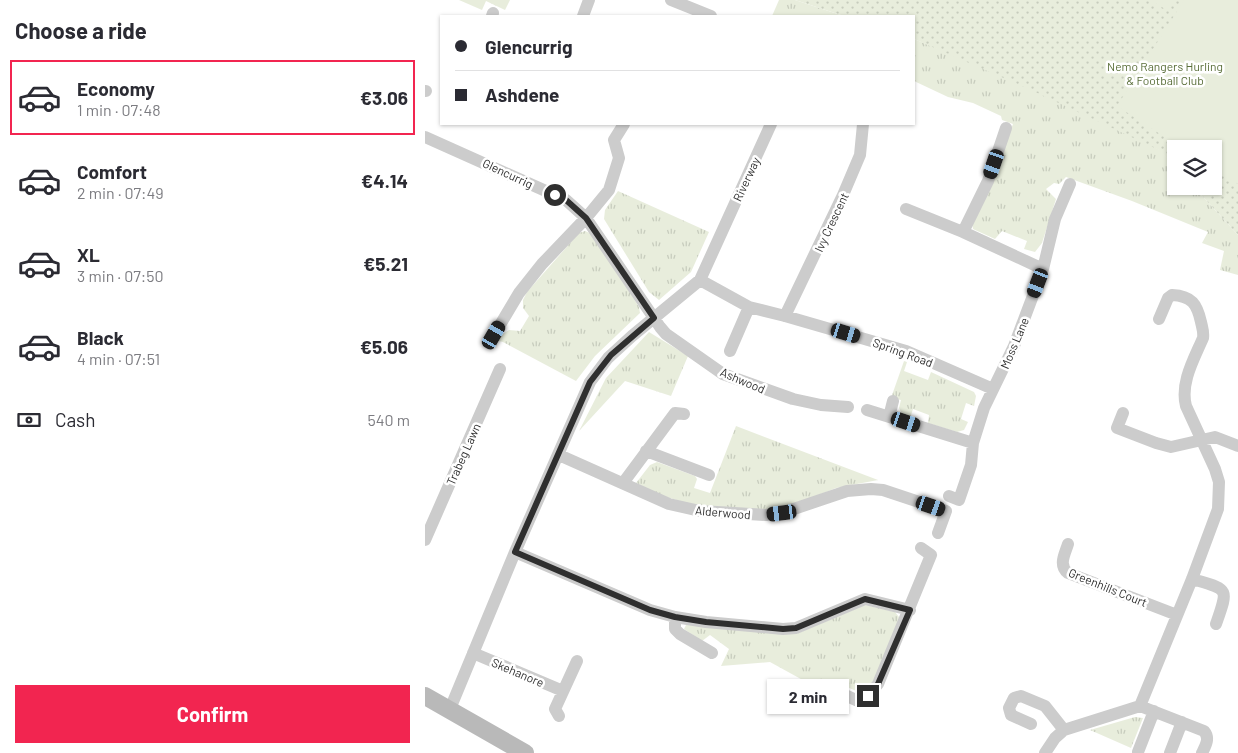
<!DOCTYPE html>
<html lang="en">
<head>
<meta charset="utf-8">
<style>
  :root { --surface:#fff; --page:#f2f2f3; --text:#2b2b33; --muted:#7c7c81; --line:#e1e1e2; --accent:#f22550 }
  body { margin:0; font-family:Barlow,sans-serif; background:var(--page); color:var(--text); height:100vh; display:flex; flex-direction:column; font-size:19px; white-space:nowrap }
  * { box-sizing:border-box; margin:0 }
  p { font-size:16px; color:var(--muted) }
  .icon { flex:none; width:28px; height:28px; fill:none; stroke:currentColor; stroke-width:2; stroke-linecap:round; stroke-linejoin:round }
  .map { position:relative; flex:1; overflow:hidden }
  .panel { display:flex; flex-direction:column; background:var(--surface); width:425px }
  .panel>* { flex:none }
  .guide { position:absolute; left:15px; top:15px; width:475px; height:110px; border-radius:0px; box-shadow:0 1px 4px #0004; display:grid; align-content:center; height:110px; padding:0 15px; background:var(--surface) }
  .fabs { position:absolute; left:742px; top:140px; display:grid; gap:10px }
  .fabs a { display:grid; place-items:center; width:55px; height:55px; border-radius:0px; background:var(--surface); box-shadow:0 1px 4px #0004; font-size:25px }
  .end { position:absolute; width:22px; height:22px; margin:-11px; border:6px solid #2f2f2f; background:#fff; box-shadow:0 0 0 2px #fff }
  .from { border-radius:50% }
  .bubble { position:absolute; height:35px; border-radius:0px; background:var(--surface); box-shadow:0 1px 4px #0004; font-size:16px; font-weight:700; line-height:35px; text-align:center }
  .car { position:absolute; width:15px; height:30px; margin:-15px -8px; border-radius:6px; box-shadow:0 0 4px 1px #0007; background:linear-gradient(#222 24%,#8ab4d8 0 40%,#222 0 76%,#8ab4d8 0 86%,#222 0) }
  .guide b { display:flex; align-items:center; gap:18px; height:48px; font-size:19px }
  .guide b+b { border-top:1px solid var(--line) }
  .guide i { width:12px; height:12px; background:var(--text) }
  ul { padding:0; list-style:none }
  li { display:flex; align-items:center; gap:15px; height:75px; margin:0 10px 8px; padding:0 5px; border:2px solid transparent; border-radius:0px }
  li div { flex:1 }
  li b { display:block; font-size:19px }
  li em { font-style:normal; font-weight:700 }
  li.on { border-color:var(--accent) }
  li>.icon { width:45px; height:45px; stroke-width:1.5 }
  h2 { padding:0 15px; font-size:22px; line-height:60px }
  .pay { display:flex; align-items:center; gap:12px; height:55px; padding:0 15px; font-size:19px }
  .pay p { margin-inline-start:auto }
  .primary-button { display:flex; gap:10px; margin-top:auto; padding:10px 15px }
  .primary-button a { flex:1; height:58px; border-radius:0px; background:var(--accent); color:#fff; font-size:20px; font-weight:700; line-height:58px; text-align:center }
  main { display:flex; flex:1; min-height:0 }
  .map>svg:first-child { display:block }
</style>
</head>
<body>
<main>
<section class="panel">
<h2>Choose a ride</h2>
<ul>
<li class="on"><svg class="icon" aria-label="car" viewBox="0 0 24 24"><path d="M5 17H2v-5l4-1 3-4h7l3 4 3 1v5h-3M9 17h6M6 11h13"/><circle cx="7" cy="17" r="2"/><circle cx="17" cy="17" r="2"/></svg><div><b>Economy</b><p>1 min · 07:48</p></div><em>€3.06</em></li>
<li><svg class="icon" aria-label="car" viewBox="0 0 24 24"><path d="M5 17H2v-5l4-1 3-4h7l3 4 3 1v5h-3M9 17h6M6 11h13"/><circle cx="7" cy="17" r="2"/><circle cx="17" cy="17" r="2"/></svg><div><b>Comfort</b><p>2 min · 07:49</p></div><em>€4.14</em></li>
<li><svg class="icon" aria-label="car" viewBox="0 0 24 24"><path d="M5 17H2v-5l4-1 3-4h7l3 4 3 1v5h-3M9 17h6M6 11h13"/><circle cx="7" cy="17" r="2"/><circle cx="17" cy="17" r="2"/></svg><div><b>XL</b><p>3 min · 07:50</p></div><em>€5.21</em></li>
<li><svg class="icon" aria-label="car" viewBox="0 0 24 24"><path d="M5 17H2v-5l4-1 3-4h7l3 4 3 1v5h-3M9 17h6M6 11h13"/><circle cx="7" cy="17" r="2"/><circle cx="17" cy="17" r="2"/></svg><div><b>Black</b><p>4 min · 07:51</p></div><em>€5.06</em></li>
</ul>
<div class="pay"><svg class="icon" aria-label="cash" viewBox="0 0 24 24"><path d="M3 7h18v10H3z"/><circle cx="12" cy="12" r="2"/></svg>Cash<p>540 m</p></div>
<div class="primary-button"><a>Confirm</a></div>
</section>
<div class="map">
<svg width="813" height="753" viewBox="0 0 813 753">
  <defs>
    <pattern id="grass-tufts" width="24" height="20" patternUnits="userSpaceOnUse" patternTransform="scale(1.25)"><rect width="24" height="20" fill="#e8eddc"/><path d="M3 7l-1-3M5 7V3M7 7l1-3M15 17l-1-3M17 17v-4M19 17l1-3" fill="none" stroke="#c7ccbd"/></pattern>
    <pattern id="park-dots" width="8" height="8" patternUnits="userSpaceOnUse" patternTransform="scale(1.25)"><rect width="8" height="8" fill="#e8eddc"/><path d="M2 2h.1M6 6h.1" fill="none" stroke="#c7ccbd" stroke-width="1.8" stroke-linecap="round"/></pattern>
  </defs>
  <rect width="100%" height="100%" fill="#fff"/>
  <path fill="url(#grass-tufts)" d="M34,0h51l-5,10 -19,-9 -4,9z
    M354,0h16l49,16h-72z
    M489,39l147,60 99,51 16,18v18h17l45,49v40l-18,-5 4,-19 -22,-8 6,-11 -76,-31 -66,-24 -7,7 -5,-1 -8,6 10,10 -14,44 -7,9 -11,-3 3,-8 -25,-10 -7,8 -22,-10 -1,-6 16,-33 25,-66 -11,-4 -1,-4 -28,-13 -25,-6 -34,-16z
    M193,191l91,41 -18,40 -32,28 -10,-8 -45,-73 1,-9z
    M160,231l9,4 45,72 1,6 -45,43 -19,25 -73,-39 -18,-4 2,-5 11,4 11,-7 11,1 9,-15 -6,-8v-8l4,-8 52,-59z
    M224,332l39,24 -17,40 -46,-15 -46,50 27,-53z
    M479,361l3,1 -3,9 24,9 3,-8 43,20 2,4 -2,10 -8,-3 -5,16 7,3 -4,8 -7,2 -29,-9 1,-8 -16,-6 -3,9 -8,-4 -3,-6 2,-8 -10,-2z
    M311,426l142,54 -42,8 -45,18 -19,4 -59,-3 -26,-4 -24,-7 -27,-13 14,-18 7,-3 38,14 2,3 -3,9 16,5z
    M440,605l30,7 4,5 -1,6c-5,13 -22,60 -32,67 -6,4 -14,-1 -19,-3l-8,13 -69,-38 -49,4 8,-17 -19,-14 -8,6 -18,-12 2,-4h4l106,9z
    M710,717l8,1 -12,30 -41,-18z"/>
  <path fill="url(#park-dots)" d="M370,0h443v235l-45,-49h21v-37h-38v19l-17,-18 -128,-60 -117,-51v-23h-70z"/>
  <path fill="#e8eddc" d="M726,0h24l-7,11z
    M759,0h54v184l-24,-15v-20h-31l-66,-43z"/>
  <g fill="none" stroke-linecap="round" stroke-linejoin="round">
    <path stroke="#ccc" stroke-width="12" d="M246,0l40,16
      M67,16l1,-3
      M158,16l6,-16
      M0,91h1
      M0,137l141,63 20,18 74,109 6,7 57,40 70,25 28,6 27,2
      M481,209l57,23 80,37
      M538,232l25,-51 18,-53
      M275,280l49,27 36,9 121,35 87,38
      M360,316l58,-121 17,-40 3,-31
      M69,335l25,-42 23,-29 44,-46 23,-28 10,-32 -5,-18 10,-16
      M305,351l19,-44
      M442,410l106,33
      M698,413l-6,15 39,15 15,4 44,-10 23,9
      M464,417l4,-16
      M221,451l63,24
      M134,455l110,49 31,7 66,4 16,-2 65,-22 24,-2 12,1 63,21 -8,22
      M198,483l52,-70 9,1
      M524,496l10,4 12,-35 2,-22 11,-35 30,-62 29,-77 12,-50 15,-35
      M0,540l75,-171
      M643,544c-3,10 -10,21 0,29l109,42
      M90,552l135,58 25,7 31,5 77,7 13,-1 69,-29 45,11
      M767,579c37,11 37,8 24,45
      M250,617v12l5,5 32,19
      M48,653l90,38
      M420,695l13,6 10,-5 10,-12 53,-129 -10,-7
      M715,706l64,25c6,7 2,14 -2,22
      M25,709l65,-157 75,-170 18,-24 24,-22 68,-56 71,-156
      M134,716l-4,-7 22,-48
      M606,724l-20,-9 -2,-7 5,-10 7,-2 24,10 19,24
      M713,752l16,-41
      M620,753l10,-15 9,-8 76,-24 52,-127 26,-70 1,-27 -4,-13 -29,-63c-6,-23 8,-47 17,-68 1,-6 -1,-11 -2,-16 -4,-18 -9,-26 -29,-27l-4,3 -9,21
      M745,753l12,-31"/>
    <path stroke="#b9b9b9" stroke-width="18" d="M0,696l100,57"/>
  </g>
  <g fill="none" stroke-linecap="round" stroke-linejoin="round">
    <path stroke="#2f2f2f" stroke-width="6" d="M130,195l11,5 20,18 68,100 -43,37 -21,27 -75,170 135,58 25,7 31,5 77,7 13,-1 69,-29 45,11 -32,74 -10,12"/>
  </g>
  <g text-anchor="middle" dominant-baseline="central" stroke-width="5" stroke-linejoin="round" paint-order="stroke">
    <g font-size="12" fill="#596e39" stroke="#fff">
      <text x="740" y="66">Nemo Rangers Hurling<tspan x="740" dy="14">&amp; Football Club</tspan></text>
    </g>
    <g font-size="12" fill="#2f2f2f" stroke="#fff">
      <text transform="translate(83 173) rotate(25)">Glencurrig</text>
      <text transform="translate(321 179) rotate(-65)">Riverway</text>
      <text transform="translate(406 222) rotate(-65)">Ivy Crescent</text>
      <text transform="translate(589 343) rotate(-67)">Moss Lane</text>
      <text transform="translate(478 352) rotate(20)">Spring Road</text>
      <text transform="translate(318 380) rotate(23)">Ashwood</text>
      <text transform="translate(38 454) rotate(-66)">Trabeg Lawn</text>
      <text transform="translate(298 512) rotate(5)">Alderwood</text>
      <text transform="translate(683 587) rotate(22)">Greenhills Court</text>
      <text transform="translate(93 672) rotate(23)">Skehanore</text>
    </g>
  </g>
</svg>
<div class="fabs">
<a><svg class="icon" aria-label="layers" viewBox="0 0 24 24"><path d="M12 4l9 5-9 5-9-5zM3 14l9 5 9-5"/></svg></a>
</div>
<i class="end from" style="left:130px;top:195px"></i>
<i class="end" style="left:443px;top:696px"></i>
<div class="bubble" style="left:342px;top:679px;width:82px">2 min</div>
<i class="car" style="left:569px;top:164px;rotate:199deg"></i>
<i class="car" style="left:613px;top:283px;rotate:201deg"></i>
<i class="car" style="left:421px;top:333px;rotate:107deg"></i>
<i class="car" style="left:69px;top:335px;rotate:30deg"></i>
<i class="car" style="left:481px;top:422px;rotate:108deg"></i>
<i class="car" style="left:506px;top:506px;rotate:109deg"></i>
<i class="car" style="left:357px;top:513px;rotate:263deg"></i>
<div class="guide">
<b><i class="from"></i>Glencurrig</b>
<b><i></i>Ashdene</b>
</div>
</div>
</main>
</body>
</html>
